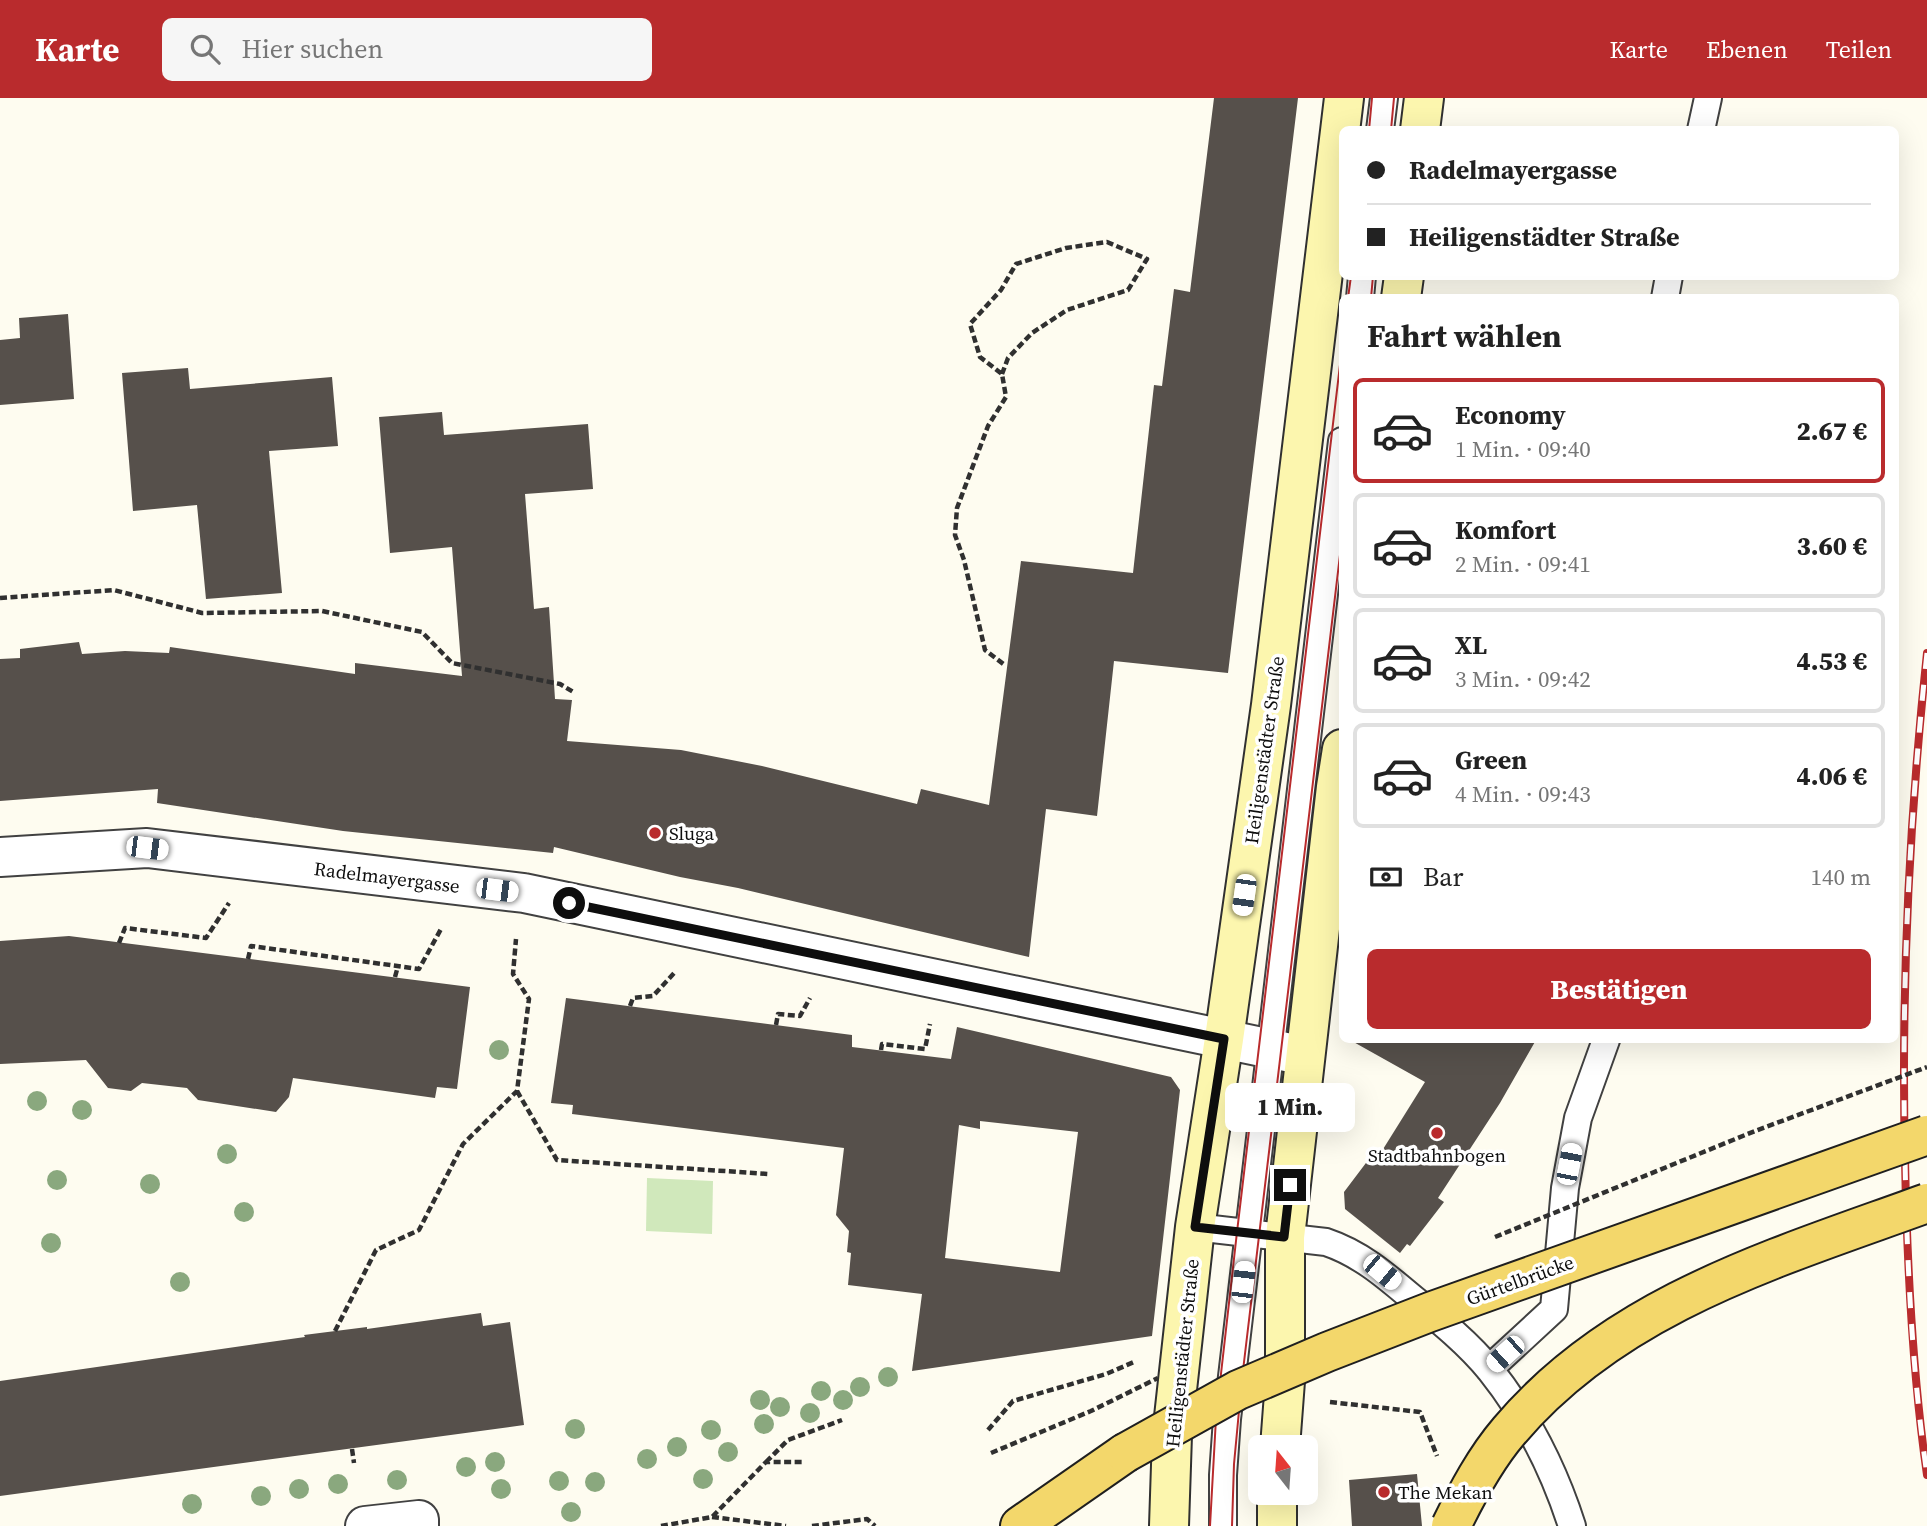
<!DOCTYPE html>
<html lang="de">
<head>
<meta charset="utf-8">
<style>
  :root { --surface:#fff; --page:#f6f6f6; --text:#222; --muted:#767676; --line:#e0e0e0; --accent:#b92b2d }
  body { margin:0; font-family:"Source Serif 4",serif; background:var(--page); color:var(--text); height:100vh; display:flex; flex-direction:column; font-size:26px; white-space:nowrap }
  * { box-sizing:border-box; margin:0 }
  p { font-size:23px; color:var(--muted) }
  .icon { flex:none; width:38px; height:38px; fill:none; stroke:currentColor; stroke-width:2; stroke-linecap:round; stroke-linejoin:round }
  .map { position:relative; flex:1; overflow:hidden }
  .panel { position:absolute; left:1339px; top:196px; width:560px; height:749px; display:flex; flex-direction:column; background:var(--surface); border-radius:10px; box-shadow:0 7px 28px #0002 }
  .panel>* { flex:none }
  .banner { position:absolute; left:1339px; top:28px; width:560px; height:154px; border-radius:10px; box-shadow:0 7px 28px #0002; display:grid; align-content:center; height:154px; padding:0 28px; background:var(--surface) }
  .needle { width:46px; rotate:343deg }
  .tools { position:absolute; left:1248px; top:1337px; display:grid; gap:14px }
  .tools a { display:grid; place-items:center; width:70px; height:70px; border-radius:10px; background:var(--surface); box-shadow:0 7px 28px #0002; font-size:35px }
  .end { position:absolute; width:32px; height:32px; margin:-16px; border:9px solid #0e0e0e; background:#fff; box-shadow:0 0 0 4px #fff }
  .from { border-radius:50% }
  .bubble { position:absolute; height:49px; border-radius:10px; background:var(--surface); box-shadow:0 7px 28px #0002; font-size:23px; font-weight:800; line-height:49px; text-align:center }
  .car { position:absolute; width:21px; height:42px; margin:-21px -10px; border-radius:9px; box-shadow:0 0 5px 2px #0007; background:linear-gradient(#fff 24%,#345 0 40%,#fff 0 76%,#345 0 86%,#fff 0) }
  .banner b { display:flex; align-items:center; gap:24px; height:66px; font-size:26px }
  .banner b+b { border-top:2px solid var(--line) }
  .banner i { width:18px; height:18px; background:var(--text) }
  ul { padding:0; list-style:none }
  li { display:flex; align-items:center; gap:21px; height:105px; margin:0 14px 10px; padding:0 14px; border:4px solid var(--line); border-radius:10px }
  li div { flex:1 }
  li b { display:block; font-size:26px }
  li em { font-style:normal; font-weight:800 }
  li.selected { border-color:var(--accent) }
  li>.icon { width:63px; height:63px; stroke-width:1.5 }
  h2 { padding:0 28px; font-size:32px; line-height:84px }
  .pay { display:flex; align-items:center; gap:18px; height:77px; padding:0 28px; font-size:26px }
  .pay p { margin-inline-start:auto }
  .action { display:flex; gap:14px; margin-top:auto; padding:14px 28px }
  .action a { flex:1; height:80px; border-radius:10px; background:var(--accent); color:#fff; font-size:28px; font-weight:800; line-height:80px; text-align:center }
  header { display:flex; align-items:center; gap:42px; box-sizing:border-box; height:98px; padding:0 35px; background:var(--accent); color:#fff }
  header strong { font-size:33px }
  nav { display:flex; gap:38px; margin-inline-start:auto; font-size:24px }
  .search { width:490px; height:63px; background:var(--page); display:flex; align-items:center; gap:18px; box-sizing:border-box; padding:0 24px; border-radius:10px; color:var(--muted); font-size:26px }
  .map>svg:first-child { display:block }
</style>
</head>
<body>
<header>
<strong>Karte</strong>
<div class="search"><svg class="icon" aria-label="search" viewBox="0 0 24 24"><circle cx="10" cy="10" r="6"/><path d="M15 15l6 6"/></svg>Hier suchen</div>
<nav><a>Karte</a><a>Ebenen</a><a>Teilen</a></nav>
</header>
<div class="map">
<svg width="1927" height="1428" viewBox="0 0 1927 1428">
  <rect width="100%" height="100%" fill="#fefcf0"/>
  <path fill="#d0e8bb" d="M647,1080l66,3 -1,53 -66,-3z"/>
  <path fill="#56504b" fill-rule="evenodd" d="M1214,0h84l-70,575 -114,-12 -17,155 -51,-7 -17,148 -291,-69 -58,-11 -126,-30 -1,6 -210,-22 -186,-28 1,-14 -158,12v-142l20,-1v-9l59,-7 3,12 43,-3 44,2 1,-6 185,27v-11l107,13 -10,-129 -62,6 -11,-136 63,-5 2,23 144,-11 5,65 -68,5 9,115 15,-2 6,92 17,1 -5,41 114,9 81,16 155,38 4,-15 68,16 32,-244 112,12 21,-188 8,1 12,-97 16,3z
    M68,216l6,85 -74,6v-65l20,-2 -1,-20z
    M188,270l2,21 142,-12 6,69 -69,5 13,142 -76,6 -9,-94 -64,6 -11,-138z
    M69,838l401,51 -13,102 -20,-2 -2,11 -142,-20 -4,19 -13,15 -78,-12 -11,-12 -45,-5 -11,8 -23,-3 -22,-28 -86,4v-123z
    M566,900l286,37v12l99,12 6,-32 214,50 9,13 -28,246 -240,35 10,-77 -74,-9 3,-32 -4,-1 2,-21 -13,-16 8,-67 -272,-34 1,-9 -22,-2zM980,1023l98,11 -18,140 -115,-14 14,-133 21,4z
    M1350,942h186l-36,63 -62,95 6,4 -34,44 -3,-2 -7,9 -55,-44 -1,-17 31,-41 5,3 45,-72z
    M481,1215l2,13 27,-4 14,103 -524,71v-115l305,-44 -1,-2 63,-8v2z
    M1417,1376l5,52h-70l-3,-46z"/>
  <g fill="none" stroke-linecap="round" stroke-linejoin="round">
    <defs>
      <path id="lane" d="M1380,32l4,-32
        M1701,32l7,-32
        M1360,200l2,-22
        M1665,200l4,-22
        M1195,1129l131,15c33,11 58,32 85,55 27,22 56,45 79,73 36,45 64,100 82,156
        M1489,1271l65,-60 11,-121 13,-70 28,-78
        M1223,1428v-51l4,-56 115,-978"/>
      <path id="street" d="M0,759l147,-9 377,45 781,163
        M365,1428l54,-6v6"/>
      <path id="secondary" d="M1420,32l4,-32
        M1401,200l3,-22
        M1280,1349l5,-66v-144l51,-450 6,-38
        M1277,1395v33
        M1169,1428l3,-91 23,-208 29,-188 47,-334 73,-607"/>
      <path id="primary" d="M1020,1428l105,-73"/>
    </defs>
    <use href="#lane" stroke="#414141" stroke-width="30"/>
    <use href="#street" stroke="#414141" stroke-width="42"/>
    <use href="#secondary" stroke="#303030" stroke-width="42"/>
    <use href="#primary" stroke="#1f1f1f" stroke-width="42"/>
    <path stroke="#303030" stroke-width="4.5" stroke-dasharray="7 3.5" stroke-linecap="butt" d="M1002,276l6,-16 24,-25 35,-23 61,-20 19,-31 -40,-17 -41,6 -50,16 -15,26 -31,34 10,33 22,17 4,23 -18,29 -31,82 -2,27 9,25 21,90 21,16
      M0,500l114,-8 88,23 120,-2 100,21 30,31 108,21 15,9
      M119,845l6,-15 81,10 23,-35
      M248,861l3,-13 168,23 22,-40
      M395,879l3,-11
      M630,908l3,-8 20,-2 23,-25
      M776,927l2,-11 22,2 10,-18
      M881,952l1,-6 43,5 5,-25
      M517,993l40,69 212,14
      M335,1233l41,-81 43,-20 44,-86 54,-53 12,-92 -16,-25 3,-35
      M1330,1304l90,10 17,44
      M988,1332l25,-29 93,-27 28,-12
      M352,1351l2,14
      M766,1364l22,-22 54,-20
      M712,1419l74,9
      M661,1428l51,-9 54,-55h36
      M812,1428l55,-7 8,7"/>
    <use href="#lane" stroke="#fff" stroke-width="26"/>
    <use href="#street" stroke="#fff" stroke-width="38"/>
    <use href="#secondary" stroke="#fcf6ae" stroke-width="38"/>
    <use href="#primary" stroke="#f3d76b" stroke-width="38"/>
    <path stroke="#b92b2d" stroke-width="2" d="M1369,32l3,-32
      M1391,32l3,-32
      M1348,200l3,-22
      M1371,200l2,-22
      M1210,1428l6,-108 21,-186 105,-884
      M1232,1428l2,-62 8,-85 100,-841"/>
    <defs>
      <path id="rail" d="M1927,555c-18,168 -26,337 -22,506 2,106 7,212 22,316"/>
    </defs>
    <use href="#rail" stroke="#b92b2d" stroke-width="8"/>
    <use href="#rail" stroke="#fff" stroke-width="5" stroke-dasharray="16" stroke-linecap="butt"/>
    <defs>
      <path id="primary-bridge" d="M1125,1355l113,-63 89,-38 103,-40 497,-177
        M1451,1428c16,-33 34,-67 58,-95 107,-127 267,-173 418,-228"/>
    </defs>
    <use href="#primary-bridge" stroke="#1f1f1f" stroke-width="42" stroke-linecap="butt"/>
    <path stroke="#303030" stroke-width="4.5" stroke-dasharray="7 3.5" stroke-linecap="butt" d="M1495,1139l260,-106 172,-64
      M991,1355l100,-42 67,-33"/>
    <use href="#primary-bridge" stroke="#f3d76b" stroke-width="38"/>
  </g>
  <g fill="#8aa87e">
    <circle cx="499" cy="952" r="10"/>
    <circle cx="37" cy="1003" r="10"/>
    <circle cx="82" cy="1012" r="10"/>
    <circle cx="227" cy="1056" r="10"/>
    <circle cx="57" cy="1082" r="10"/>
    <circle cx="150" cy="1086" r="10"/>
    <circle cx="244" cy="1114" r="10"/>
    <circle cx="51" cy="1145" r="10"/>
    <circle cx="180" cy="1184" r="10"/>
    <circle cx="888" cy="1279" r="10"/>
    <circle cx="860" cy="1289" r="10"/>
    <circle cx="821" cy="1293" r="10"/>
    <circle cx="760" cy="1302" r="10"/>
    <circle cx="843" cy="1302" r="10"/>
    <circle cx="780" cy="1309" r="10"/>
    <circle cx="810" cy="1315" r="10"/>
    <circle cx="764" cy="1326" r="10"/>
    <circle cx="575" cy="1331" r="10"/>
    <circle cx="711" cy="1332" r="10"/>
    <circle cx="677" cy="1349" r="10"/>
    <circle cx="728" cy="1354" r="10"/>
    <circle cx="647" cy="1361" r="10"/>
    <circle cx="495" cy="1364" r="10"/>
    <circle cx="466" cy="1369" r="10"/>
    <circle cx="703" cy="1381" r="10"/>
    <circle cx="397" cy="1382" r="10"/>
    <circle cx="559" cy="1383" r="10"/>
    <circle cx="595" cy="1384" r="10"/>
    <circle cx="338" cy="1386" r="10"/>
    <circle cx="299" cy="1391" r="10"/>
    <circle cx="501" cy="1391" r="10"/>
    <circle cx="261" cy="1398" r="10"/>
    <circle cx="192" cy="1406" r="10"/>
    <circle cx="571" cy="1414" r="10"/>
  </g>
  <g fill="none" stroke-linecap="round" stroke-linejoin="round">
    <path stroke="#0e0e0e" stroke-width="9" d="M569,805l655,136 -29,188 89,10 6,-52"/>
  </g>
  <g fill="#b92b2d" stroke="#fff" stroke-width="2.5">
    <circle cx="655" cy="735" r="7"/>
    <circle cx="1437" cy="1035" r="7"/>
    <circle cx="1384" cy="1394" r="7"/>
  </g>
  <g text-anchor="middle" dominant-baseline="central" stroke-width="7" stroke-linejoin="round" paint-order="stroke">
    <g font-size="19" fill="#0e0e0e" stroke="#fff">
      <text transform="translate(1264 652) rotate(-82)">Heiligenstädter Straße</text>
      <text transform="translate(387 779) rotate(7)">Radelmayergasse</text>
      <text transform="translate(1520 1182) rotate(-20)">Gürtelbrücke</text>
      <text transform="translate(1182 1255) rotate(-84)">Heiligenstädter Straße</text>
    </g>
    <g font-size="19" fill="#0e0e0e" stroke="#fff" text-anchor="start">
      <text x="669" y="735">Sluga</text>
      <text x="1437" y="1057" text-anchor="middle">Stadtbahnbogen</text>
      <text x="1398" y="1394">The Mekan</text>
    </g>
  </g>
</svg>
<div class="tools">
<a><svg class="needle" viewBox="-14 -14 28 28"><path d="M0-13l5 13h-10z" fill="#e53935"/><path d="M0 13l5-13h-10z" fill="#767676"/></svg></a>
</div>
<i class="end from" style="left:569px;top:805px"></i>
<i class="end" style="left:1290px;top:1087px"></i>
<div class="bubble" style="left:1225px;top:985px;width:130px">1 Min.</div>
<i class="car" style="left:147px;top:750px;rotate:97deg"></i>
<i class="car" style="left:497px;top:792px;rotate:97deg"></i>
<i class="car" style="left:1244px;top:797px;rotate:188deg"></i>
<i class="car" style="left:1569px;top:1066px;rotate:11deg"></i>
<i class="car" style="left:1382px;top:1174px;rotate:130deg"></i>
<i class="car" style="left:1243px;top:1184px;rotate:7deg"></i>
<i class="car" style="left:1505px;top:1256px;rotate:228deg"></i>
<div class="banner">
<b><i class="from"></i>Radelmayergasse</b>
<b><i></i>Heiligenstädter Straße</b>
</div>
<section class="panel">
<h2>Fahrt wählen</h2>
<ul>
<li class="selected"><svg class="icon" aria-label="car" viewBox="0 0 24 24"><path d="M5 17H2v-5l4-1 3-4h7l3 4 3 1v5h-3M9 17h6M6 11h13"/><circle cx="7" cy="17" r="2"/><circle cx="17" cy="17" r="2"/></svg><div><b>Economy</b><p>1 Min. · 09:40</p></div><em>2.67 €</em></li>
<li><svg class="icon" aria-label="car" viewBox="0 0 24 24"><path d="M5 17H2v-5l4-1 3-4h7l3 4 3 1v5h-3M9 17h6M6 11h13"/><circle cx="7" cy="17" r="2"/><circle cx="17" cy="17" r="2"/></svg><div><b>Komfort</b><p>2 Min. · 09:41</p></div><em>3.60 €</em></li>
<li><svg class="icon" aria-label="car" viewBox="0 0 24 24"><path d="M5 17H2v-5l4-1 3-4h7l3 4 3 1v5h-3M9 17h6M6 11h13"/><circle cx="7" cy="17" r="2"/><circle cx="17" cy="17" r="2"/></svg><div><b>XL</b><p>3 Min. · 09:42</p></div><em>4.53 €</em></li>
<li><svg class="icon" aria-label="car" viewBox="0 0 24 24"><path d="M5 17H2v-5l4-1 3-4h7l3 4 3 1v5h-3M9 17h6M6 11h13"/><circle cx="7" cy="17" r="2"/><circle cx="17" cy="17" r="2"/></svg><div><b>Green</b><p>4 Min. · 09:43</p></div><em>4.06 €</em></li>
</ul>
<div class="pay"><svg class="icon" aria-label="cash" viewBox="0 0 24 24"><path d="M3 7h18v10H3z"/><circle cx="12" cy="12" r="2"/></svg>Bar<p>140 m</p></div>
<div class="action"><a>Bestätigen</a></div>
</section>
</div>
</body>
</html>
